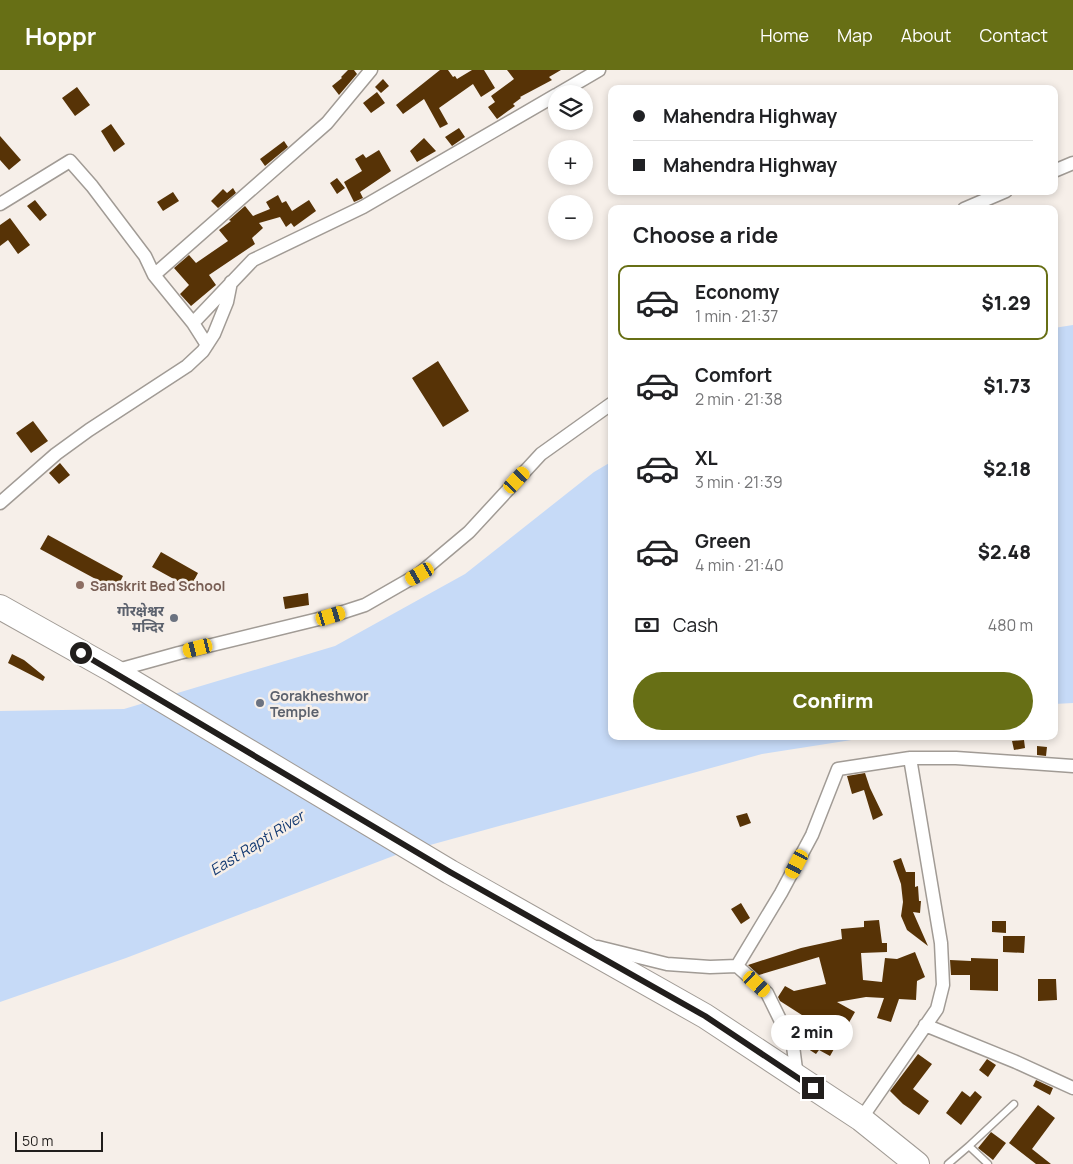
<!DOCTYPE html>
<html lang="en">
<head>
<meta charset="utf-8">
<style>
  :root { --surface:#fff; --page:#f2f2f2; --text:#202124; --muted:#757577; --line:#e0e0e0; --accent:#676f15 }
  body { margin:0; font-family:Manrope,"Noto Sans Devanagari",sans-serif; background:var(--page); color:var(--text); height:100vh; display:flex; flex-direction:column; font-size:19px; white-space:nowrap }
  * { box-sizing:border-box; margin:0 }
  p { font-size:16px; color:var(--muted) }
  .icon { flex:none; width:28px; height:28px; fill:none; stroke:currentColor; stroke-width:2; stroke-linecap:round; stroke-linejoin:round }
  .map { position:relative; flex:1; overflow:hidden }
  .drawer { position:absolute; left:608px; top:135px; width:450px; height:535px; display:flex; flex-direction:column; background:var(--surface); border-radius:10px; box-shadow:0 2px 8px #0003 }
  .drawer>* { flex:none }
  .banner { position:absolute; left:608px; top:15px; width:450px; height:110px; border-radius:10px; box-shadow:0 2px 8px #0003; display:grid; align-content:center; height:110px; padding:0 25px; background:var(--surface) }
  .controls { position:absolute; left:548px; top:15px; display:grid; gap:10px }
  .controls a { display:grid; place-items:center; width:45px; height:45px; border-radius:50%; background:var(--surface); box-shadow:0 2px 8px #0003; font-size:25px }
  .scale { position:absolute; left:15px; bottom:12px; width:88px; box-sizing:border-box; padding-left:5px; border:2px solid #211e1c; border-top:0; font-size:14px; line-height:18px; white-space:nowrap; color:#211e1c; -webkit-text-stroke:4px #f6efe9; paint-order:stroke }
  .end { position:absolute; width:22px; height:22px; margin:-11px; border:6px solid #211e1c; background:#fff; box-shadow:0 0 0 2px #fff }
  .from { border-radius:50% }
  .bubble { position:absolute; height:35px; border-radius:18px; background:var(--surface); box-shadow:0 2px 8px #0003; font-size:16px; font-weight:800; line-height:35px; text-align:center }
  .car { position:absolute; width:15px; height:30px; margin:-15px -8px; border-radius:6px; box-shadow:0 0 4px 1px #0007; background:linear-gradient(#f5c518 24%,#345 0 40%,#f5c518 0 76%,#345 0 86%,#f5c518 0) }
  .banner b { display:flex; align-items:center; gap:18px; height:48px; font-size:19px }
  .banner b+b { border-top:1px solid var(--line) }
  .banner i { width:12px; height:12px; background:var(--text) }
  ul { padding:0; list-style:none }
  li { display:flex; align-items:center; gap:15px; height:75px; margin:0 10px 8px; padding:0 15px; border:2px solid transparent; border-radius:10px }
  li div { flex:1 }
  li b { display:block; font-size:19px }
  li em { font-style:normal; font-weight:800 }
  li.current { border-color:var(--accent) }
  li>.icon { width:45px; height:45px; stroke-width:1.5 }
  h2 { padding:0 25px; font-size:22px; line-height:60px }
  .pay { display:flex; align-items:center; gap:12px; height:55px; padding:0 25px; font-size:19px }
  .pay p { margin-inline-start:auto }
  .button { display:flex; gap:10px; margin-top:auto; padding:10px 25px }
  .button a { flex:1; height:58px; border-radius:30px; background:var(--accent); color:#fff; font-size:20px; font-weight:800; line-height:58px; text-align:center }
  header { display:flex; align-items:center; gap:30px; box-sizing:border-box; height:70px; padding:0 25px; background:var(--accent); color:#fff }
  header strong { font-size:24px }
  nav { display:flex; gap:28px; margin-inline-start:auto; font-size:18px }
  .map>svg:first-child { display:block }
</style>
</head>
<body>
<header>
<strong>Hoppr</strong>
<nav><a>Home</a><a>Map</a><a>About</a><a>Contact</a></nav>
</header>
<div class="map">
<svg width="1073" height="1094" viewBox="0 0 1073 1094">
  <rect width="100%" height="100%" fill="#f6efe9"/>
  <path fill="#c6daf7" d="M1073,255v378l-19,1v-376z
    M611,392v274h266l-115,18 -361,99 -275,105 -126,44v-291l124,-2 211,-63 130,-72 129,-102z"/>
  <path fill="#573306" d="M348,0h6l3,4 -18,21 -7,-9 10,-8 -1,-1z
    M440,0h8l5,7 2,-1 2,3 15,-9h12l11,18 -14,9 -8,-13 -34,24 9,16 -8,4 -16,-29 -21,15 -7,-9z
    M507,0h54l-12,7 3,3 -32,17 1,1 -8,6 2,2 -18,13 -9,-12 7,-5 -4,-6 23,-17z
    M383,9l6,7 -8,7 -6,-6z
    M77,17l13,18 -15,11 -13,-18z
    M377,22l8,11 -14,10 -8,-10z
    M111,54l14,20 -11,8 -13,-21z
    M459,58l6,9 -13,9 -7,-9z
    M0,66l21,24 -12,10 -9,-10z
    M424,68l12,13 -19,11 -7,-11z
    M284,71l4,6 -23,19 -5,-7z
    M379,80l12,21 -31,21 3,6 -9,4 -10,-20 18,-11 -7,-12 8,-5 3,4z
    M337,108l8,10 -8,6 -7,-11z
    M233,118l3,5 -18,15 -7,-7 12,-12 4,4z
    M173,122l6,9 -16,10 -6,-9z
    M278,125l4,8 4,-2 6,10 17,-11 7,11 -22,16 -3,-4 -5,4 -6,-10 -21,6 4,5 -11,10 3,6 -46,31 7,10 -25,21 -11,-12 9,-9 -15,-17 15,-13 7,8 32,-22 -9,-11 12,-9 -2,-1 16,-14 8,10 17,-7 -4,-7z
    M35,130l12,15 -7,6 -13,-15z
    M10,148l20,27 -12,9 -10,-14 -8,6v-21z
    M438,291l31,50 -26,16 -31,-49z
    M33,351l15,20 -17,12 -15,-20z
    M60,393l10,12 -11,9 -10,-11z
    M48,465l75,41 -7,14 -76,-41z
    M161,482l37,21 -8,15 -38,-21z
    M308,523l1,12 -24,4 -2,-12z
    M12,584l12,6 21,17 -2,4 -35,-18z
    M1024,670l1,8 -11,2 -2,-9z
    M1037,676l10,1 -1,9 -9,-1z
    M865,703l5,15 13,27 -10,5 -9,-30 -12,4 -5,-18z
    M747,743l4,10 -11,4 -4,-11z
    M901,788l5,14h9v15l3,-1 1,15h2l-1,12 -7,-1 15,34 -21,-16 -6,-14 2,-14 -2,-18 -8,-23z
    M741,833l9,15 -9,6 -10,-15z
    M879,850l3,23h5v9l-26,1 2,27 19,2 3,-24 12,1 18,-7 10,25 -8,4 -1,19 -17,-1 -8,23 -14,-4 7,-20 -18,-1 -29,5 18,10 -25,44 -11,-6 -3,4 -11,-7 8,-12 -14,-6 6,-12 -25,-16 -2,-4 7,-11 9,5 32,-7 -7,-27 -60,18 -11,-10 53,-17 41,-9 -1,-10 23,-2v-6z
    M992,851h14v12l-14,-1z
    M1003,866h22l-1,17 -21,-1z
    M971,888l27,1v32l-28,-1v-15h-19l-1,-15 21,1z
    M1038,909h18l1,21 -19,1z
    M918,984l14,10 -19,25 16,12 -10,14 -16,-11 -13,-13z
    M987,989l9,6 -8,12 -9,-7z
    M1036,1010l17,8 -3,7 -17,-9z
    M962,1021l8,6 5,-6 7,6 -21,28 -15,-12z
    M1038,1035l17,13 -23,31 19,15h-15l-27,-21z
    M991,1062l15,11 -13,17 -15,-12z"/>
  <g fill="none" stroke-linecap="round" stroke-linejoin="round">
    <defs>
      <path id="lane" d="M969,1076l45,-42
        M948,1094l21,-18 19,18"/>
      <path id="street" d="M558,24l41,-24
        M1054,101l19,-8
        M0,134l70,-43 22,25 53,70 9,19 39,48 14,22
        M964,139l42,-18
        M154,205l173,-152 44,-53
        M193,253l60,-63 110,-53 193,-112
        M0,433l56,-49 33,-24 98,-64 16,-15 11,-17 13,-32 4,-20
        M114,601l65,-18 152,-37 34,-11 54,-31 50,-42 72,-78 70,-50
        M598,877l69,17 43,3 27,-1 44,-73 31,-58 26,-66 72,-11h46l117,8
        M737,896l30,27 26,53 4,31
        M925,955l91,37 57,26
        M861,1049l76,-110 6,-24 -2,-42 -31,-185"/>
      <path id="highway" d="M0,537l114,64 336,201 255,144 156,103 56,45"/>
    </defs>
    <use href="#lane" stroke="#a19b95" stroke-width="9"/>
    <use href="#street" stroke="#a19b95" stroke-width="15"/>
    <use href="#highway" stroke="#a19b95" stroke-width="26"/>
    <use href="#lane" stroke="#fff" stroke-width="6"/>
    <use href="#street" stroke="#fff" stroke-width="12"/>
    <use href="#highway" stroke="#fff" stroke-width="24"/>
  </g>
  <g fill="none" stroke-linecap="round" stroke-linejoin="round">
    <path stroke="#211e1c" stroke-width="6" d="M81,583l369,219 255,144 108,72"/>
  </g>
  <circle fill="#8d6e63" stroke="#f6efe9" stroke-width="2" cx="80" cy="515" r="5"/>
  <g fill="#6b7280" stroke="#f6efe9" stroke-width="2">
    <circle cx="174" cy="548" r="5"/>
    <circle cx="260" cy="633" r="5"/>
  </g>
  <g text-anchor="middle" dominant-baseline="central" stroke-width="5" stroke-linejoin="round" paint-order="stroke">
    <g font-size="14" font-weight="bold" fill="#785e54" stroke="#f6efe9" text-anchor="start">
      <text x="90" y="515">Sanskrit Bed School</text>
    </g>
    <g font-size="14" font-weight="bold" fill="#5b616d" stroke="#f6efe9" text-anchor="end">
      <text x="164" y="540">गोरक्षेश्वर<tspan x="164" dy="16">मन्दिर</tspan></text>
      <text x="270" y="625" text-anchor="start">Gorakheshwor<tspan x="270" dy="16">Temple</tspan></text>
    </g>
    <g font-size="15" font-style="italic" fill="#143a72" stroke="#f6efe9">
      <text transform="translate(257 773) rotate(-32)">East Rapti River</text>
    </g>
  </g>
</svg>
<div class="controls">
<a><svg class="icon" aria-label="layers" viewBox="0 0 24 24"><path d="M12 4l9 5-9 5-9-5zM3 14l9 5 9-5"/></svg></a>
<a>+</a>
<a>−</a>
</div>
<div class="scale">50 m</div>
<i class="end from" style="left:81px;top:583px"></i>
<i class="end" style="left:813px;top:1018px"></i>
<div class="bubble" style="left:771px;top:945px;width:82px">2 min</div>
<i class="car" style="left:517px;top:410px;rotate:43deg"></i>
<i class="car" style="left:420px;top:504px;rotate:240deg"></i>
<i class="car" style="left:331px;top:546px;rotate:73deg"></i>
<i class="car" style="left:198px;top:578px;rotate:256deg"></i>
<i class="car" style="left:797px;top:794px;rotate:208deg"></i>
<i class="car" style="left:757px;top:914px;rotate:132deg"></i>
<div class="banner">
<b><i class="from"></i>Mahendra Highway</b>
<b><i></i>Mahendra Highway</b>
</div>
<section class="drawer">
<h2>Choose a ride</h2>
<ul>
<li class="current"><svg class="icon" aria-label="car" viewBox="0 0 24 24"><path d="M5 17H2v-5l4-1 3-4h7l3 4 3 1v5h-3M9 17h6M6 11h13"/><circle cx="7" cy="17" r="2"/><circle cx="17" cy="17" r="2"/></svg><div><b>Economy</b><p>1 min · 21:37</p></div><em>$1.29</em></li>
<li><svg class="icon" aria-label="car" viewBox="0 0 24 24"><path d="M5 17H2v-5l4-1 3-4h7l3 4 3 1v5h-3M9 17h6M6 11h13"/><circle cx="7" cy="17" r="2"/><circle cx="17" cy="17" r="2"/></svg><div><b>Comfort</b><p>2 min · 21:38</p></div><em>$1.73</em></li>
<li><svg class="icon" aria-label="car" viewBox="0 0 24 24"><path d="M5 17H2v-5l4-1 3-4h7l3 4 3 1v5h-3M9 17h6M6 11h13"/><circle cx="7" cy="17" r="2"/><circle cx="17" cy="17" r="2"/></svg><div><b>XL</b><p>3 min · 21:39</p></div><em>$2.18</em></li>
<li><svg class="icon" aria-label="car" viewBox="0 0 24 24"><path d="M5 17H2v-5l4-1 3-4h7l3 4 3 1v5h-3M9 17h6M6 11h13"/><circle cx="7" cy="17" r="2"/><circle cx="17" cy="17" r="2"/></svg><div><b>Green</b><p>4 min · 21:40</p></div><em>$2.48</em></li>
</ul>
<div class="pay"><svg class="icon" aria-label="cash" viewBox="0 0 24 24"><path d="M3 7h18v10H3z"/><circle cx="12" cy="12" r="2"/></svg>Cash<p>480 m</p></div>
<div class="button"><a>Confirm</a></div>
</section>
</div>
</body>
</html>
